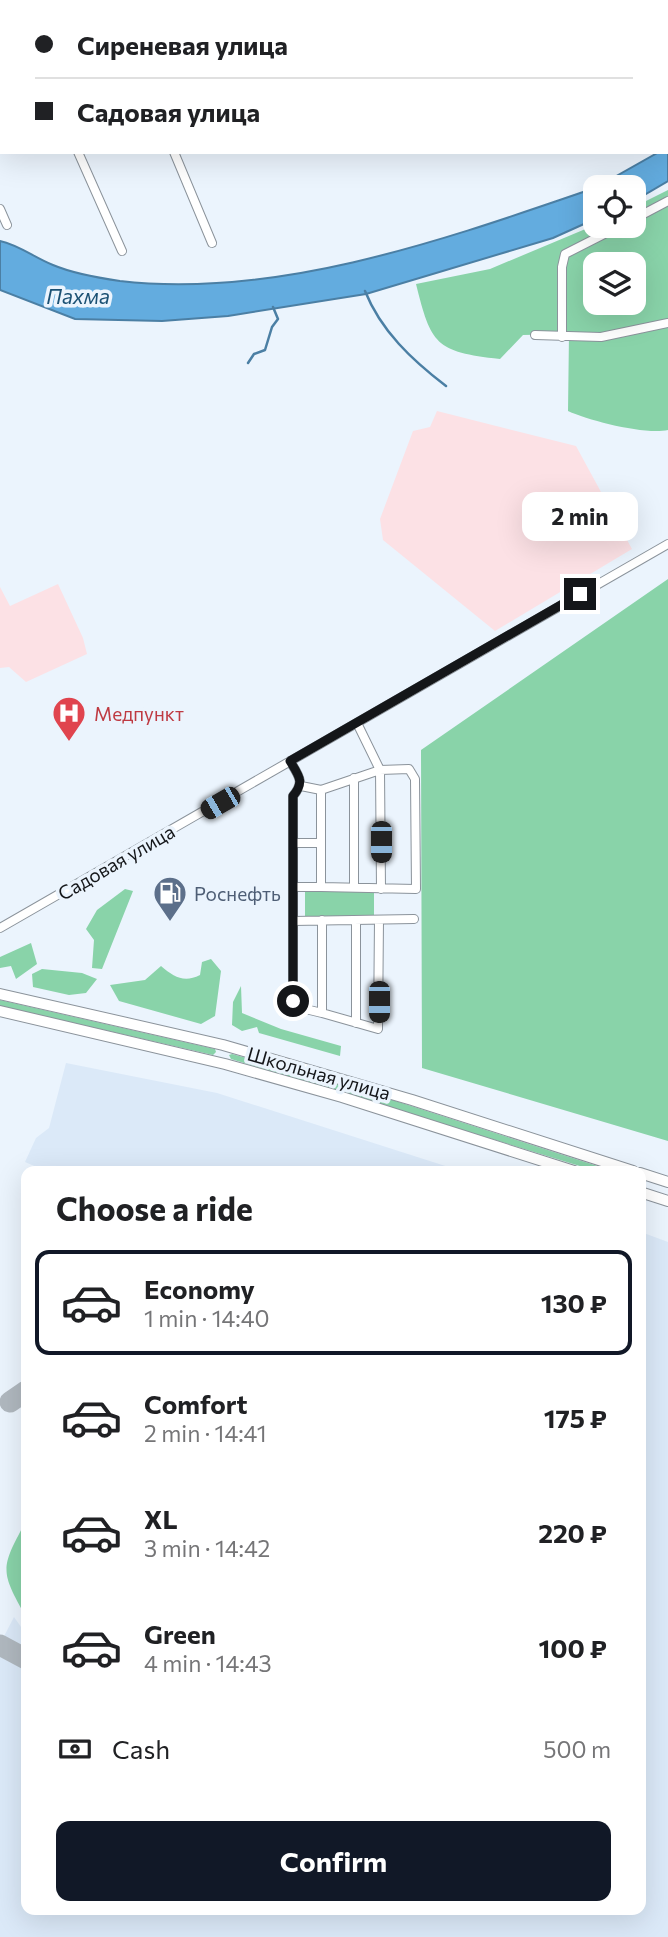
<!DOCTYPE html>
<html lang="en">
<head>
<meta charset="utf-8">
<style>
  :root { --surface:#fff; --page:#f6f6f6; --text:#202124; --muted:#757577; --line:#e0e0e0; --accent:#111827 }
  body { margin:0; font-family:Commissioner,sans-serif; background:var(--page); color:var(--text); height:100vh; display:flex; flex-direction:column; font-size:26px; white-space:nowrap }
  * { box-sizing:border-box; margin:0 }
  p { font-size:23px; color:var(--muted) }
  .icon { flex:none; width:38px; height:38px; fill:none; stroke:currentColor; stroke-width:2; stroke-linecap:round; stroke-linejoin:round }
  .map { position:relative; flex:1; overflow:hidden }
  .side { position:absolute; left:21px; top:1166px; width:625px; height:749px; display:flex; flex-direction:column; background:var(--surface); border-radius:14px; box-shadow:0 7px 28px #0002 }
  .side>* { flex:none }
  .banner { position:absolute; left:0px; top:0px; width:668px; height:154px; box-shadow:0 7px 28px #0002; display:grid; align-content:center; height:154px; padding:0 35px; background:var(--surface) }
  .fabs { position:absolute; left:583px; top:175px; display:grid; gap:14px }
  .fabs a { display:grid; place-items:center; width:63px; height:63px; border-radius:14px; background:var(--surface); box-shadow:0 7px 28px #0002; font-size:35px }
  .end { position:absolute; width:32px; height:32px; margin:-16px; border:9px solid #141619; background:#fff; box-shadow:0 0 0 4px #fff }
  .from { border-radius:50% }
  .bubble { position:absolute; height:49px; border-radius:14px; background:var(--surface); box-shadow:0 7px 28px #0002; font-size:23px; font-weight:700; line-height:49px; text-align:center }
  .car { position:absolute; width:21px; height:42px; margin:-21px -10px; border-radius:9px; box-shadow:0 0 5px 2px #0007; background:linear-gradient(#222 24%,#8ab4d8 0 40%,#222 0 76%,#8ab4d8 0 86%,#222 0) }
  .banner b { display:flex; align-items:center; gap:24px; height:66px; font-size:26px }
  .banner b+b { border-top:2px solid var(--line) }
  .banner i { width:18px; height:18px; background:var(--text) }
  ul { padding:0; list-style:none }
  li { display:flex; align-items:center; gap:21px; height:105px; margin:0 14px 10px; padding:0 21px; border:4px solid transparent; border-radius:14px }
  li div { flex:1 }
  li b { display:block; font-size:26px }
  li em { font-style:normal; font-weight:700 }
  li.selected { border-color:var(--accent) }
  li>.icon { width:63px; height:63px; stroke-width:1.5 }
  h2 { padding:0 35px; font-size:32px; line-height:84px }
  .pay { display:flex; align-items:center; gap:18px; height:77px; padding:0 35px; font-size:26px }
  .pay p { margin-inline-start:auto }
  .primary-button { display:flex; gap:14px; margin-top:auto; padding:14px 35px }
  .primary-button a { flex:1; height:80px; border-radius:14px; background:var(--accent); color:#fff; font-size:28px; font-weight:700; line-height:80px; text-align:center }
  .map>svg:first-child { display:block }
</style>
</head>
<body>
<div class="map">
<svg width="668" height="1937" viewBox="0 0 668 1937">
  <rect width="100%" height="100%" fill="#ebf4fd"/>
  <path fill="#dbe9f8" d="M66,1063l151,30 244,78h-415l-21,-9 11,-24 13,-10z
    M641,1232l27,10v695h-668v-293l14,-27 12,17v275h614z"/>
  <path fill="#fce1e5" d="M437,411l139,35 56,103 -137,82 -112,-91 -3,-21 33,-88 17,-4z
    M58,584l25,54 4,16 -61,28 -17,-15 -9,1v-81l10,19z"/>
  <path fill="#89d3a9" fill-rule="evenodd" d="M668,190v240c-23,5 -78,-9 -100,-19l1,-77 -46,1 -23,24c-65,-7 -69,-15 -84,-75l74,-15 105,-44 39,1v-19zM595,264h39v39h-39z
    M668,579v562l-246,-73 -1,-318z
    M305,887l69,4v26h-69z
    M125,889l8,2 -31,78 -10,-1 2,-28 -8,-11 11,-19z
    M31,943l6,21 -21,15 -5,-13 -11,2v-11z
    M211,959l10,12 -6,45 -14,8 -82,-23 -9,-16 35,-5 16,-14c13,11 23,17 39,9l2,-13z
    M42,969l40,4 15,6 -11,14 -17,2 -36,-8 -1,-13z
    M241,986l1,27 39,16 60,17 -1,10 -81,-23 -2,-6 -15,4 -10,-6 1,-23z
    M0,1000l215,49 1,3 -3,3 -213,-49z
    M232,1054l114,31 267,86h-17l-365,-112 -2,-4z
    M26,1521v96c-26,-47 -26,-48 0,-96z"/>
  <path fill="#63acdf" stroke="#4b7fa4" stroke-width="2" d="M668,147v34l-34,20v-14h-37l62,-35h8z
    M595,188v31l-42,19 -187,56 -138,22 -66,5 -87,-2 -75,-29v-49c19,4 35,17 53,24 19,8 46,13 67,16 159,18 326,-42 475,-93z"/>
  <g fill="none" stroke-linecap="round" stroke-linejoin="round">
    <path stroke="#4b7fa4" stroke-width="2.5" d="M365,291c16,40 47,69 81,95
      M248,363l6,-9 11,-4 7,-23 6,-8 -5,-12"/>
    <path stroke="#b0b8bf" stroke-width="21" d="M10,1402l16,-11
      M0,1645l26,14"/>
    <defs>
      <path id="minor" d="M10,0l1,2
        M210,0l1,2
        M158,2l4,-2
        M0,72l2,-1
        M78,152l44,99
        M174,152l38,91
        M0,209l7,16
        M634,219l34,-18
        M535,335l66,2 67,-14
        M562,337v-70l3,-13 55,-28
        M357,723l23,47 1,119
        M290,761c9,15 15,21 3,35v210l29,7
        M409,769l6,10 1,110 -95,-2v-97l59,-20z
        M301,786l20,4
        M293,843h28
        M293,887h28
        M354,887v-109
        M322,920v93l56,16 1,-109
        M293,921l121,-2
        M0,928l668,-384
        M356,1023v-103"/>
      <path id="major" d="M0,994l223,51 189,55 221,71
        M0,1011l225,53 117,33 232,74
        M640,1173l28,9
        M640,1192l28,9"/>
    </defs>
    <use href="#minor" stroke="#8b939b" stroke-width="10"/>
    <use href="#major" stroke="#8b939b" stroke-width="12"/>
    <use href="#minor" stroke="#fff" stroke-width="8"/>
    <use href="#major" stroke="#fff" stroke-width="10"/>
  </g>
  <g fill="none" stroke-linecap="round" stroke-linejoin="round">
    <path stroke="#141619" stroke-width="9" d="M293,1001v-205c12,-14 6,-20 -3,-35l290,-167"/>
  </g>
  <defs>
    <symbol id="hospital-pin" viewBox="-11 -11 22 30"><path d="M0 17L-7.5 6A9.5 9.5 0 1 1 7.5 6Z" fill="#e0444e" stroke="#ebf4fd"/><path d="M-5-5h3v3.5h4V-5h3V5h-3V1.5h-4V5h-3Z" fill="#fff"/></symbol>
    <symbol id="fuel-pin" viewBox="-11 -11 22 30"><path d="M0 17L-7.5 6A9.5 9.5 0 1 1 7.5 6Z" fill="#5c6f8a" stroke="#ebf4fd"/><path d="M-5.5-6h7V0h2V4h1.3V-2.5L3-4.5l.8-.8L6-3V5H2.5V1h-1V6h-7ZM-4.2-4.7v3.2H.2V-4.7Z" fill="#fff"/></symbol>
  </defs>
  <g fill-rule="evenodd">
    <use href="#hospital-pin" x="50" y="694" width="38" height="52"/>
    <use href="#fuel-pin" x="151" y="874" width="38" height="52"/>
  </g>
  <g text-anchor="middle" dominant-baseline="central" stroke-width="7" stroke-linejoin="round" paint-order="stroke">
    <g font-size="19" fill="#be3a42" stroke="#ebf4fd" text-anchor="start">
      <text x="94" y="713">Медпункт</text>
    </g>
    <g font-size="19" fill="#141619" stroke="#ebf4fd">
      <text transform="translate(116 862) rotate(-30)">Садовая улица</text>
      <text transform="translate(319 1073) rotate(16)">Школьная улица</text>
    </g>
    <g font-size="19" fill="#4e5e75" stroke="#ebf4fd" text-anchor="start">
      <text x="194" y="893">Роснефть</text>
    </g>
    <g font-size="21" font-style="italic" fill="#1b5174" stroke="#ebf4fd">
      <text x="78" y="295">Пахма</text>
    </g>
  </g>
</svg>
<div class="fabs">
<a><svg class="icon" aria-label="locate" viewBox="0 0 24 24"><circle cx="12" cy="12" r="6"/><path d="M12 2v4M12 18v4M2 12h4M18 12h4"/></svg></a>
<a><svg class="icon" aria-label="layers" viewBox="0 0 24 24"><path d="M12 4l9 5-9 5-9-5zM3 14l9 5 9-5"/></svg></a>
</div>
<i class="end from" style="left:293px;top:1001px"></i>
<i class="end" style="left:580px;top:594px"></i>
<div class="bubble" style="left:522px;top:492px;width:116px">2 min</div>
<i class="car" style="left:220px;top:803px;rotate:240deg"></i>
<i class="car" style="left:381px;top:842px;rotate:180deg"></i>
<i class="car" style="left:379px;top:1002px;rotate:180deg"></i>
<div class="banner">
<b><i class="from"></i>Сиреневая улица</b>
<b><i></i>Садовая улица</b>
</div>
<section class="side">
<h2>Choose a ride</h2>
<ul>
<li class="selected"><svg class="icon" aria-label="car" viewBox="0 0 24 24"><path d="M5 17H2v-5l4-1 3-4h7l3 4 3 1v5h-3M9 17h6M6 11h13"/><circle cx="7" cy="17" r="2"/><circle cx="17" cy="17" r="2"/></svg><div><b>Economy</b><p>1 min · 14:40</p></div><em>130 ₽</em></li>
<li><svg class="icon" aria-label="car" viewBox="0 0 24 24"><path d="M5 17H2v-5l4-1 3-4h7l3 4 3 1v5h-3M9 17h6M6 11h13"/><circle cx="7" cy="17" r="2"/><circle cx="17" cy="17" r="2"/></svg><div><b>Comfort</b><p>2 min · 14:41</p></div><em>175 ₽</em></li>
<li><svg class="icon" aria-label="car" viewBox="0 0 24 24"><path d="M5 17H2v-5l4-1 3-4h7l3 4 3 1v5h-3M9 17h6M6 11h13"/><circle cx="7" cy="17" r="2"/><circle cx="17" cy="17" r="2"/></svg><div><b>XL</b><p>3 min · 14:42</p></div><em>220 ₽</em></li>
<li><svg class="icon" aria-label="car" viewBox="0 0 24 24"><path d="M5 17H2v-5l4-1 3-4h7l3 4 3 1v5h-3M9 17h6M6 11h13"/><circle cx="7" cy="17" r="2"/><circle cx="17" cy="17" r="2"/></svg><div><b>Green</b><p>4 min · 14:43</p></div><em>100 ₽</em></li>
</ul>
<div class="pay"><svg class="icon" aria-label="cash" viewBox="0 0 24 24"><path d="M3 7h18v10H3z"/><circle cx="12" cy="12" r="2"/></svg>Cash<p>500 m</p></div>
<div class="primary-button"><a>Confirm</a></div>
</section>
</div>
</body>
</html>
